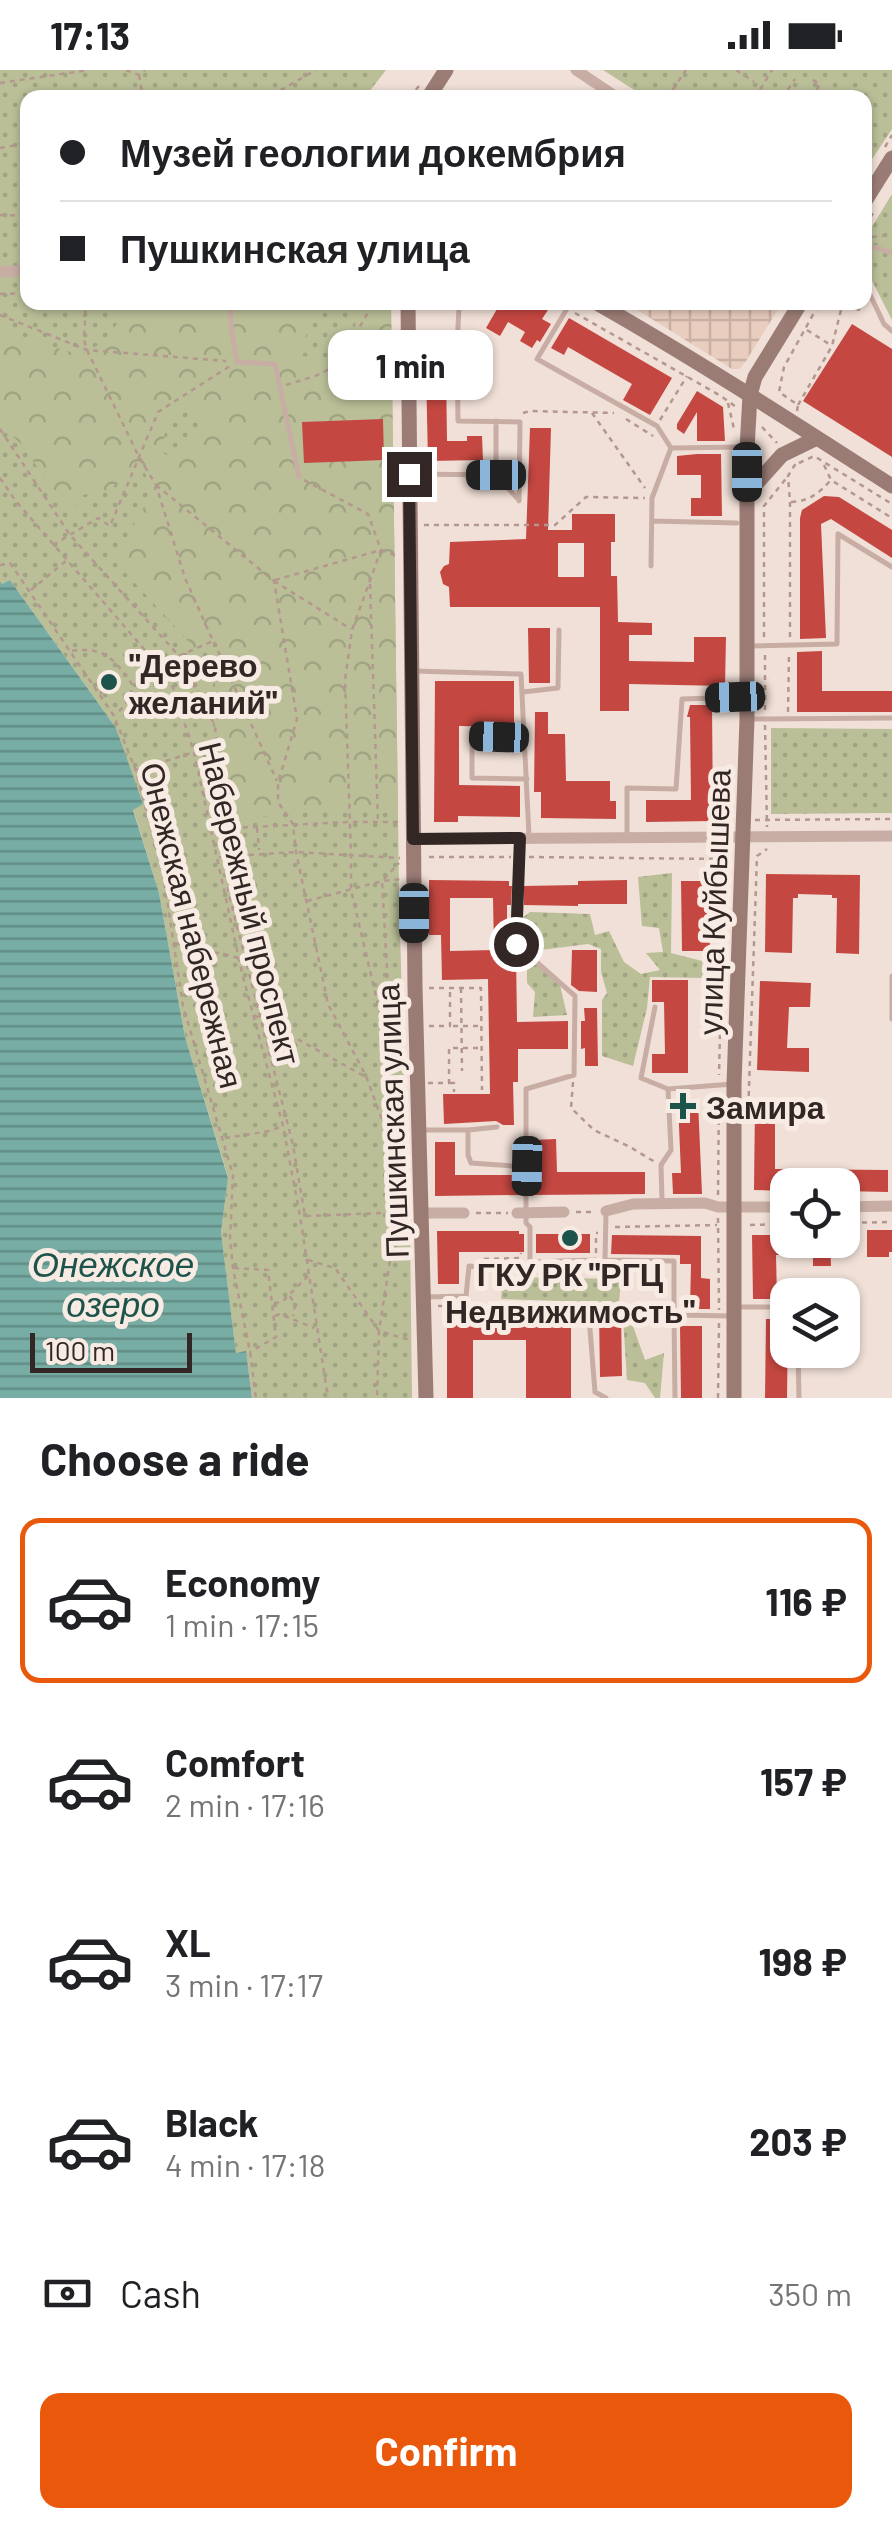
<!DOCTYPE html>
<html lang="en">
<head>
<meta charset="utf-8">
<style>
  :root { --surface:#fff; --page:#f2f2f2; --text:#202124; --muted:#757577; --line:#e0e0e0; --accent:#ea580c }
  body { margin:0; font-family:Barlow,sans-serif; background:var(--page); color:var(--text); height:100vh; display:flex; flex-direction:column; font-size:38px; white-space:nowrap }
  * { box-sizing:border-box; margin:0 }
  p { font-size:32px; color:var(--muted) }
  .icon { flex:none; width:55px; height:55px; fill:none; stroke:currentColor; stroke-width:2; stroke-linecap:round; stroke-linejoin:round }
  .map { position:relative; height:1328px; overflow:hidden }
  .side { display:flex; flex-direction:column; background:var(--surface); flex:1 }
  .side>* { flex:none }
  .top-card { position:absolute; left:20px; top:20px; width:852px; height:220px; border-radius:20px; box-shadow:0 2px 8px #0004; display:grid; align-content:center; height:220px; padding:0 40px; background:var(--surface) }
  .controls { position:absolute; left:770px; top:1098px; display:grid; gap:20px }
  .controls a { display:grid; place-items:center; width:90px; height:90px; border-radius:20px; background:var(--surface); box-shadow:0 2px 8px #0004; font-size:50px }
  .scale { position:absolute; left:30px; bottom:25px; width:162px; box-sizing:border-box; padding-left:10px; border:5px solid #332725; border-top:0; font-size:28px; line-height:35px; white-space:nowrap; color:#332725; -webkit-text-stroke:8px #f8ebe3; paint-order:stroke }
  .end { position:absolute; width:45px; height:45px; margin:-22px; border:12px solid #332725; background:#fff; box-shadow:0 0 0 5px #fff }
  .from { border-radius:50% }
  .bubble { position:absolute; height:70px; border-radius:20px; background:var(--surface); box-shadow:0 2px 8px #0004; font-size:32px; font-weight:700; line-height:70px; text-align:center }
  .car { position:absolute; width:30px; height:60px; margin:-30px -15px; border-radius:12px; box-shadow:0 0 8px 2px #0007; background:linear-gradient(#222 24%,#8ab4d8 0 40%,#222 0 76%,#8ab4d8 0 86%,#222 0) }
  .top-card b { display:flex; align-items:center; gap:35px; height:95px; font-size:38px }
  .top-card b+b { border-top:2px solid var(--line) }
  .top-card i { width:25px; height:25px; background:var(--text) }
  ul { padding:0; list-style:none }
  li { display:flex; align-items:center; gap:30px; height:165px; margin:0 20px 15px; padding:0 20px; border:5px solid transparent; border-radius:20px }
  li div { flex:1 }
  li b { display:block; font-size:38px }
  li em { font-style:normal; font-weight:700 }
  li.selected { border-color:var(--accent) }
  li>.icon { width:90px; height:90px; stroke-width:1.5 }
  h2 { padding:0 40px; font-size:45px; line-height:120px }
  .pay { display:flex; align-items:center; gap:25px; height:110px; padding:0 40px; font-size:38px }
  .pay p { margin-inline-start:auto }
  .button { display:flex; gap:20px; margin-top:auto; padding:20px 40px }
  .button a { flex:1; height:115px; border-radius:20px; background:var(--accent); color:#fff; font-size:40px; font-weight:700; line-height:115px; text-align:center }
  .status { display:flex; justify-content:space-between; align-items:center; height:70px; padding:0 50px; background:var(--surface); direction:ltr }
  .status svg { height:28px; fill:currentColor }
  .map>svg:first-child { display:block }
</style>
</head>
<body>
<div class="status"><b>17:13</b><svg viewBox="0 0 49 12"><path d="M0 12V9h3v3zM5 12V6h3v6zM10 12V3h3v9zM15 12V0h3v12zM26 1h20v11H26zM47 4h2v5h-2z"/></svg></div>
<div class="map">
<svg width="892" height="1328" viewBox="0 0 892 1328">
  <defs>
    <pattern id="green-dots" width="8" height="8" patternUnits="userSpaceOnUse" patternTransform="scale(2.5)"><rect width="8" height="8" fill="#babf98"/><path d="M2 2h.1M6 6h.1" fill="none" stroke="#a0a483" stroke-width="1.8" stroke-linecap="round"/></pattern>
    <pattern id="forest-crowns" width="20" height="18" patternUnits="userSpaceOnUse" patternTransform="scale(2.5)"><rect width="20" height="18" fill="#babf98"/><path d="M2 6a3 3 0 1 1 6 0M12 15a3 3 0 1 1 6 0" fill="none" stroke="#a0a483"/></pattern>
    <pattern id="plaza-grid" width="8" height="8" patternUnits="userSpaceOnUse" patternTransform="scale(2.5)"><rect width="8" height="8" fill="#e9cdbe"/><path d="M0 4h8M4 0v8" fill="none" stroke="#c8b0a3"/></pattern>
    <pattern id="water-rules" width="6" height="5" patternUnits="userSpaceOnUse" patternTransform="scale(2.5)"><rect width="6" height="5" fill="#77ada4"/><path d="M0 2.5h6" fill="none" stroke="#628d85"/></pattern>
  </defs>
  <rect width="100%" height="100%" fill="#f0e0d7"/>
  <path fill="url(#green-dots)" d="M0,0h386l-21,27 -337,1v204l363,1 8,587 8,311 3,28 2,169h-160l-6,-46 -10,2 -15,-122 7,-55 -43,-140 -26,-144 -26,-84 9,-5 -26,-76 -106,-148 -8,4 -2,-3z
    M603,0h289v59l-27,41v-72l-220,-1z
    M892,124v126l-27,-53v-29z
    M771,658l121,1v84l-121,1z
    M672,803l-1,80 31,8 3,17 -55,-1 -3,31 -14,58 -31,-10v-56l5,-7 -6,-21v-23l-13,-5 -47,6 -3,15 22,20 7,30 -34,2 2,-25 -8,-9v-29l-10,-32 13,-10 60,2 5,21 14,-4 15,31 17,12 19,-4 -14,-17 17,-1 -4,-24 -17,-2 -4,-49z
    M503,1207l118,2 -2,24 -118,-4z
    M628,1242l17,48 19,-7 -4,45h-5l-10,-15 -18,-3 -4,-62z"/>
  <path fill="url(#forest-crowns)" fill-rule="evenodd" d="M129,233h170l15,12 -16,41 56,3 2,-56h35l7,506 -93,3 -27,-9v13l-53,2 -10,-92v-42l11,-41 -14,-14 -12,25 -86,-94 38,-67 -8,-23 -38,20 -23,5 -12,21 -49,-71 -22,-21v-97l16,10 66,18 26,-16zM185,341l17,4 -2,22 -30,19 -8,-3 4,-29zM382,349l2,41 -80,3 -1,-41z"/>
  <path fill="#babf98" d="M244,819l41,177 -10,1 -44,-175z"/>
  <path fill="url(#plaza-grid)" d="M626,233h156l-36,58 -6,8h-8z"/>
  <path fill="url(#water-rules)" d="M10,510l106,148 27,76 -10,6 26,83 26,144 43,141 -7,54 15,121 10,-2 6,47h-252v-817l2,3z"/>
  <path fill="#c54741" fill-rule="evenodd" d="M486,232h50l12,8 -6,9 9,5 -11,18 -3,-2 -5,8 -12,-7 5,-9 -17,-10 -8,14 -14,-8 11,-19z
    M569,248l103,60 -22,37 -27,-15 9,-16 -64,-37 -4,8 -13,-7z
    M852,254l40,25v108l-89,-56z
    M446,299l1,72h20v-5h15l1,24 -55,1 -2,-91z
    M697,321l26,16 2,34h-28v-29l-13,22 -7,-5v-5z
    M383,349l1,41 -80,3 -2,-41z
    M530,358h21l-3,102h24v-16h43v28h-4v34h6l1,46 34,1v12h-23v26l65,1v-25h32l-1,49 -96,-2v27h-29v-104h-150l-1,-20 -6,-3 -3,-12 4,-6 5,-2 1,-22 76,-3zM558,473h26v34h-26z
    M697,384h24l1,62h-31v-18h10v-23h-24v-19z
    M824,426l15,1 53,33v28l-61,-39 -10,5 5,114 -26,1v-121l2,-8z
    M528,558h22v55h-21z
    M822,581v40h70v21h-95v-60z
    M435,611h79v46l-55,-1v59l61,1v31l-62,-1v6h-24z
    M690,635h22l1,116 -67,1v-22h45l-1,-83h-3z
    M535,642h13v22h17l1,47h44v20h6v18l-75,-1v-26h-7z
    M766,804l94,1 -1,79 -23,-1 1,-55h-5v-3l-34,-1v4h-5l-1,55 -27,-1z
    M429,810l80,1v5h3l-1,19h-4v45l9,2 1,70 51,-1v28h-50v33h-5l1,43h-11l-7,-4 -52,3 -1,-30h47l-2,-115 -46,1 -1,-45h-12zM450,828h43l1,52 -44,1z
    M627,810v24h-49v2l-54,-1v-19l54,-1v-4z
    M681,811h28l1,70h-28z
    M572,880h25v42l-18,-1 -8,-6z
    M652,910h36v93h-36v-19h13l-1,-52h-12z
    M760,911l51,2 -1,24h-21l-2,41h22v24l-52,-2z
    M584,938h13l1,58h-13v-18l-4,1v-28h4z
    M698,1031l4,93h-29l-1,-21h9l-3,-71z
    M755,1034l20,1v64l113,1v22l-46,-1v-6h-54v6l-34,-1z
    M556,1069l1,33h88v22l-113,1 1,-55z
    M435,1072h20v33h65v20l-85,1z
    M867,1160h25v22h-3v5h-22z
    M437,1161h82v3h5v18h-65v32h-21z
    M536,1164h54v19h-54z
    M612,1165l89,1v42l9,1v30h-20l1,-45h-11v-9l-69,-1z
    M752,1165h36v5h42l1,26h-18v-11h-37l1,44h-24z
    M599,1241h22l1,65 -22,1z
    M571,1243v85h-45v-58h-53v58h-26v-84z
    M766,1249h22l-1,79h-22z
    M680,1256h22v72h-21z"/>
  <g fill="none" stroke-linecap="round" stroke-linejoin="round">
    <path stroke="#b4978e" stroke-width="2.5" stroke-dasharray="5 5" stroke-linecap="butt" d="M126,0l13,5 6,-5
      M736,0l18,12
      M139,5l4,23
      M0,13l89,-13
      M262,28l19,-8 35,-20
      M410,28l11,-15
      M667,28l19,-28
      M755,28l17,-28
      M782,28l13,-19
      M811,28l9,-14 -9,-5
      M885,77l7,-12
      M0,78l28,-5
      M0,145l28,1
      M865,156l10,-16
      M872,167l11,-1
      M0,224l28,-1
      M826,232l39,9
      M575,243l146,83 15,11
      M0,245l87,35 139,11
      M807,260l22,14
      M286,315l29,-9 23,-11 36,-63
      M728,333l6,26
      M798,335l34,-59 11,-44
      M797,341l1,-6 -19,-13 5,-25 36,-65
      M523,343l7,-2 84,2
      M592,343l53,75
      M626,349l27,17
      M660,350l27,-44
      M762,357l15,16
      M0,359l70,106 109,121 34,-15 -28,-63 -29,-93 -17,-28 -52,-107 -3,-10 2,-38
      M799,393l15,-7 78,48
      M824,395l7,15 61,38
      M0,408l15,22 155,179 24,73 48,221 41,153 17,90 28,182
      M304,410l64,34 13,36 -29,80 -7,50 6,174v36l41,174v77
      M156,415l118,96 23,138 -19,64v19l15,22 3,28 32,152 38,72 26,71 6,63 -19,121 -2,67
      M791,432c18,-1 27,-8 39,-21
      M424,455h131l31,-28 59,1
      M53,475l45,-27 12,8 48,-114 72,-46
      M0,495l10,-2 104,153 22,55 28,108 19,127 50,169 -3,64 3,29 17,84 6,46
      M275,510l106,-30 16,6
      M274,511l77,48
      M370,514l8,238
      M31,520l36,-30
      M764,567v-131l24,-30
      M790,567v-135l-2,-26 8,-13
      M214,572l63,139
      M72,581c32,-5 42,8 60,33 0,14 -7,22 -17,31
      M765,585v57
      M179,586l36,70 13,130v35l65,254 12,71
      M100,624l9,-12
      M788,642l1,-57
      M765,655l2,102
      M137,700l54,-17
      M755,750l137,-1
      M257,758l2,22
      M213,759l136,-7h50
      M219,787l77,-5 104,6
      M429,787h82
      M529,787l195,2 -5,216
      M307,831l75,-20 19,-2
      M175,873l64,15
      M429,918h52l1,102
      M461,918l1,83
      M254,945l110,61
      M429,956h21v-37
      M453,956h27
      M392,988l-10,-177 17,-18
      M573,1012l-2,26 23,22 36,17 25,15
      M428,1013h21v-35h31
      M450,1013h4v9
      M748,1046l9,-260 10,-7
      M225,1068l45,-7 10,-4
      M718,1125l1,-102
      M576,1142h17
      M476,1143h32
      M306,1146l102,-4
      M718,1148l1,92
      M842,1153l50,-1
      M750,1155l38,-1
      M615,1157l102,-2
      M596,1183v-20h2
      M484,1189l36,-1 1,-5
      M308,1190l27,8 44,63 31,9
      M234,1198l34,2 8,67 -26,15
      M290,1226l5,9 -2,11
      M274,1233l8,-1 27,-27
      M571,1235h11
      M438,1236l98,-1
      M275,1246l5,-2 34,14
      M718,1328l1,-75"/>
    <path stroke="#c8ada4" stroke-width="5" d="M865,174l27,9
      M865,214l19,40 8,7
      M231,232v26l6,34 38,2 24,113
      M571,232l-34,57 120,67 14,22 -19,50 -1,68
      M459,237l-2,40 1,74 62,1 -1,79
      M410,263h6l8,11 33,3
      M496,351v54
      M671,378l71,-1
      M412,404l84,1 23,25
      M652,451l85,2
      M838,464l54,33
      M750,576l87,-2 1,-110
      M414,601l107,3 8,162
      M523,622l35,-4 1,-58
      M750,649l142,-1
      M525,668l-53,-2v42l55,1
      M627,765v-47l49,1 6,-90 63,-2
      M520,770l-4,104 59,52 -1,79 -48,14v134l4,4v35l66,-2
      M892,906v43
      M655,937l-14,71 27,11
      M421,1060h47v25l3,8 56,4
      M468,1060l29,-3
      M662,1130l-1,-35 10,-15 -3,-61 65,-5
      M606,1141l-1,49 69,1v54l58,1
      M427,1227l39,-1 3,-30 25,3
      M588,1235l7,87 11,6
      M738,1237h50
      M674,1245l1,83
      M798,1280l1,48"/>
    <path stroke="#c8ada4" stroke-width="11" d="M576,0l42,28
      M0,202l28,-2
      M413,769l479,-3
      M842,1137l50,-1
      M606,1141l27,-7 72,-1 13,4h70
      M420,1143h44
      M517,1143l47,-1"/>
    <path stroke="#9b7c75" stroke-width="15" d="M428,28l18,-28
      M865,131l27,-43
      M408,232l7,685 11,411
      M595,232c102,58 199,121 297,184
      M747,424l35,-39 35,-17
      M734,1328v-314l13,-365v-270l3,-54 5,-18 46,-75"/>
  </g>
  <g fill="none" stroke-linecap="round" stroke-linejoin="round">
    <path stroke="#332725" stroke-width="12" d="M409,404l4,365 107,-1 -4,106"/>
  </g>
  <g fill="#1c544c" stroke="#f8ebe3" stroke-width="4">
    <circle cx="109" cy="612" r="10"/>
    <path d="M678 1021h10v10h10v10h-10v10h-10v-10h-10v-10h10z"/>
    <circle cx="570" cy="1168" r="10"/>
  </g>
  <g text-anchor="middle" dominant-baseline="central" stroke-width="10" stroke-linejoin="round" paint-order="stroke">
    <g font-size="32" font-weight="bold" fill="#332725" stroke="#f8ebe3" text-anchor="start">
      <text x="129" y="594">"Дерево<tspan x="129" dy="37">желаний"</tspan></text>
      <text x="706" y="1036">Замира</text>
      <text x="570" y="1203" text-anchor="middle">ГКУ РК "РГЦ<tspan x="570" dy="37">Недвижимость"</tspan></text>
    </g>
    <g font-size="32" fill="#332725" stroke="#f8ebe3">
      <text transform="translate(713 832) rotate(-88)">улица Куйбышева</text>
      <text transform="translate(251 833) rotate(76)">Набережный проспект</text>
      <text transform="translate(193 855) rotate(76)">Онежская набережная</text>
      <text transform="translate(391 1051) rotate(-92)">Пушкинская улица</text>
    </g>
    <g font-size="35" font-style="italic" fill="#1c544c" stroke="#f8ebe3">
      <text x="113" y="1193">Онежское<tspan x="113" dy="40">озеро</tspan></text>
    </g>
  </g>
</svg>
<div class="controls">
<a><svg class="icon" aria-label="locate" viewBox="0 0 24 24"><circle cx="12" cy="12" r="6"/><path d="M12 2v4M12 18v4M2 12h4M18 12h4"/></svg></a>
<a><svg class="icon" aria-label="layers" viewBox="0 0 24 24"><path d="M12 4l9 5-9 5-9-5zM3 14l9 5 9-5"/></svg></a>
</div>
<div class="scale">100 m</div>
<i class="end from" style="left:516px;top:874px"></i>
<i class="end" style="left:409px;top:404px"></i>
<div class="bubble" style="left:328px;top:260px;width:165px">1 min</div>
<i class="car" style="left:747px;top:402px;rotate:180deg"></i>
<i class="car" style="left:496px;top:405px;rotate:270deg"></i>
<i class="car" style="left:735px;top:627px;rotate:268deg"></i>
<i class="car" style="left:499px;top:667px;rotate:272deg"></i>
<i class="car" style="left:414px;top:843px;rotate:180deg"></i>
<i class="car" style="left:527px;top:1096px;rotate:181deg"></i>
<div class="top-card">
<b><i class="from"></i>Музей геологии докембрия</b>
<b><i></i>Пушкинская улица</b>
</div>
</div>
<section class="side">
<h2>Choose a ride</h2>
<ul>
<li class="selected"><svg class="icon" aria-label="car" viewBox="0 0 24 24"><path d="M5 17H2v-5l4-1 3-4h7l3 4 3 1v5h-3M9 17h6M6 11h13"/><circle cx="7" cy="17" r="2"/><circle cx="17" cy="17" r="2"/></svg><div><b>Economy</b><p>1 min · 17:15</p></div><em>116 ₽</em></li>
<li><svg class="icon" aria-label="car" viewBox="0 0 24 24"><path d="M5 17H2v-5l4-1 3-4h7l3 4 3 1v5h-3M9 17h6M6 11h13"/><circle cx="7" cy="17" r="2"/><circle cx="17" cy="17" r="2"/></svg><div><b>Comfort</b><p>2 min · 17:16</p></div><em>157 ₽</em></li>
<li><svg class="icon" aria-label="car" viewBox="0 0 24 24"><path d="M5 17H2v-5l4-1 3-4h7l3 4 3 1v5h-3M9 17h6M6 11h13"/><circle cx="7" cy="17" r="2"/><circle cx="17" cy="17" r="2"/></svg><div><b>XL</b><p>3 min · 17:17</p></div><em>198 ₽</em></li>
<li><svg class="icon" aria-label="car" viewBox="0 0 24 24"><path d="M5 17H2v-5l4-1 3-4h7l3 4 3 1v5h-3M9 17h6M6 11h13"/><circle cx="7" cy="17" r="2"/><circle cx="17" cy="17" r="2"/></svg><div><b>Black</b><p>4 min · 17:18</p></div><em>203 ₽</em></li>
</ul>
<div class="pay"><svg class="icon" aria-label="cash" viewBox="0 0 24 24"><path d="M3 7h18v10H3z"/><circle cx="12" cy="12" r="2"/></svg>Cash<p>350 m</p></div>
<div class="button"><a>Confirm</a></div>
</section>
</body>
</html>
